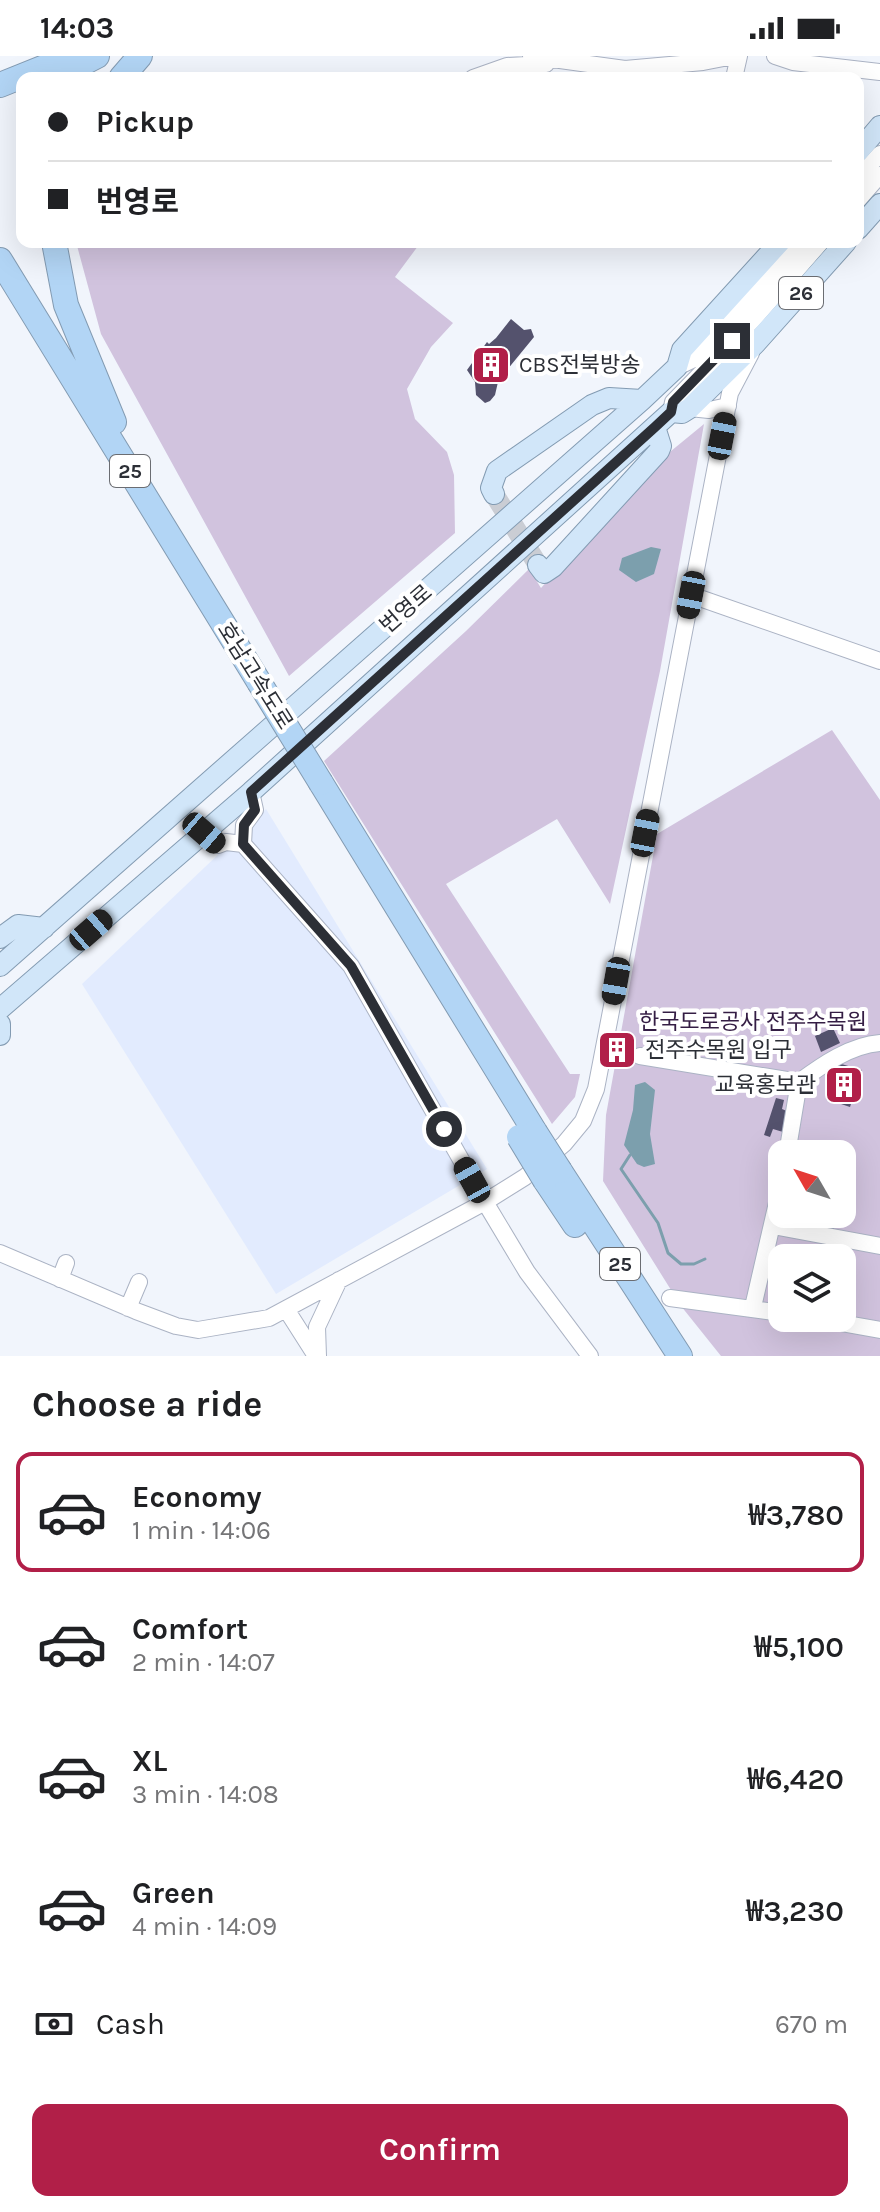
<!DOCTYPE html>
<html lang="en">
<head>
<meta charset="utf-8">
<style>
  :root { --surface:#fff; --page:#f2f2f2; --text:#202124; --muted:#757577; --line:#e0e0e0; --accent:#b11f48 }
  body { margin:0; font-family:Karla,"Noto Sans KR",sans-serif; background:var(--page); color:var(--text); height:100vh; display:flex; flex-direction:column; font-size:30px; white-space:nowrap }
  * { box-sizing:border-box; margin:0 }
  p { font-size:26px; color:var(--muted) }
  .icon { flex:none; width:44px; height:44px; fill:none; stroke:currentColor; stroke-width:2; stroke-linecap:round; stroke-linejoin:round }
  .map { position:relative; height:1300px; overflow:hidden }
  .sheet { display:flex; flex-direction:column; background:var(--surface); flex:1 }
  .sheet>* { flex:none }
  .hud { position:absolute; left:16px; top:16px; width:848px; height:176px; border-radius:16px; box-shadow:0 8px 32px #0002; display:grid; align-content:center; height:176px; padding:0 32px; background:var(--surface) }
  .needle { width:52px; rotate:309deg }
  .controls { position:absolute; left:768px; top:1084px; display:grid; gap:16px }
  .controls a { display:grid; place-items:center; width:88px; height:88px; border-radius:16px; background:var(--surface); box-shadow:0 8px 32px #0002; font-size:40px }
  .end { position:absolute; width:36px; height:36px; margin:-18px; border:10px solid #2c2f36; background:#fff; box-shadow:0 0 0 4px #fff }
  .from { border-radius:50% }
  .car { position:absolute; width:24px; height:48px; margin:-24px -12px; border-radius:10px; box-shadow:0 0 6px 2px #0007; background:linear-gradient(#222 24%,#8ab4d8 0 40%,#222 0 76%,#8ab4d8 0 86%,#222 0) }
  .hud b { display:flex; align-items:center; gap:28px; height:76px; font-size:30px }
  .hud b+b { border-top:2px solid var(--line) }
  .hud i { width:20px; height:20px; background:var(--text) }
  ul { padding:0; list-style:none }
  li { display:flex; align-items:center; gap:24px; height:120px; margin:0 16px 12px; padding:0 16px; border:4px solid transparent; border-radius:16px }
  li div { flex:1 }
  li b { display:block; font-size:30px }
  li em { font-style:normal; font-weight:600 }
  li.active { border-color:var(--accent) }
  li>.icon { width:72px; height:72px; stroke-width:1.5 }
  h2 { padding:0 32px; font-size:36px; line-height:96px }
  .pay { display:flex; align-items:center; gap:20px; height:88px; padding:0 32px; font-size:30px }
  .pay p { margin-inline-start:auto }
  .button { display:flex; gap:16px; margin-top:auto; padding:16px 32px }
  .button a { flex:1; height:92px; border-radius:16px; background:var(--accent); color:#fff; font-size:32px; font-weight:600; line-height:92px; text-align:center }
  .status { display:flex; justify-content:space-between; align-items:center; height:56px; padding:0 40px; background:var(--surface); direction:ltr }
  .status svg { height:22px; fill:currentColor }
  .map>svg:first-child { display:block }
</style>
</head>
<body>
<div class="status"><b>14:03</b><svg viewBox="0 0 49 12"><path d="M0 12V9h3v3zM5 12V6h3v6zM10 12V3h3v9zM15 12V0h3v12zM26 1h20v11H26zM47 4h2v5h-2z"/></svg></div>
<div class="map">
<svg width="880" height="1300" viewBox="0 0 880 1300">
  <rect width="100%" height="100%" fill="#f1f5fc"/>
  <path fill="#e2ebfe" d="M266,753l221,360 -211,125 -194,-310z"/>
  <path fill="#d1c3de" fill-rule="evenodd" d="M76,186h345l-26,35 58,46 -22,24 -24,42 8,30 32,33 7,23 1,58 -166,143 -188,-342z
    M704,368l-44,247 -50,233 -53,-85 -111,65 124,190h10l-5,23 -23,27 -228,-363 142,-130 63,-62 12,19 113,-123z
    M832,674l48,70v556h-159l-40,-50 -78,-125 3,-66 51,-281zM782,1098h60v60h-60zM782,1202h60v60h-60z"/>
  <path fill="#7c9fad" d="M651,491l10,2 -7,25 -18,8 -17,-12 3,-12z
    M645,1026l10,8 -5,44 5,30 -11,3 -7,-3 -13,-19 9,-35 2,-25z"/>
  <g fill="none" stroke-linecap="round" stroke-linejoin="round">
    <path stroke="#7c9fad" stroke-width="3" d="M630,1099l-9,14 37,54 10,30 13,11h13l11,-5"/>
  </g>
  <path fill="#54526d" d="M511,263l13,11 7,-1 3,8 -32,39 -3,-2 -3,3 2,5 -3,13 -5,6 -5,2 -9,-8 -1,-13 -8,-12 20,-28 2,2 7,-6z
    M833,972l7,15 -19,9 -6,-16z
    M617,980h4l-4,28 -5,-1z
    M838,1007l24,7 -12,37 -24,-8z
    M776,1042l8,2 -2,9 7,3 -6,20 -10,-3 -3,8 -6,-2z
    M794,1158h42l-3,18 -41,-8z"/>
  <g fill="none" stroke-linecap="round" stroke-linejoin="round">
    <path stroke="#cacdd4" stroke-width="20" stroke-dasharray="20 10" stroke-linecap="butt" d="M494,438l44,71"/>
    <defs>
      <path id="minor" d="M531,0l94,13 78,-7 31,-6
        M775,0l18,6 87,10
        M473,22l34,-12 39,-2
        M734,22l5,-22
        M858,122l22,-24
        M858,144l22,-25
        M677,311l21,-10 104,-115
        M690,352l19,2 19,-4
        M671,356l2,-10 79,-81 69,-79
        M691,539l189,66
        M204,777l14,12 8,-3 17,2 108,122 134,236 42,70 63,84
        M243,788l1,-19 11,-15 -4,-18
        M640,1000l159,26c23,-17 52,-37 81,-39
        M787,1098l12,-72
        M773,1170l107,20
        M0,1197l136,58 40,15 22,4 71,-12 216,-116 40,-25 39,-33 19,-23 13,-32 134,-696 21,-40
        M60,1223l6,-16
        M670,1242l112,15
        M753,1251l29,-126
        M128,1252l11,-26
        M286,1253l30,47
        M813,1262l67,12
        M318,1300l-1,-29 22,-47"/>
      <path id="major" d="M858,96l22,-26
        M858,173l22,-25
        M494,438l-3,-6 6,-17 95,-66 17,-7 33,2
        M538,509l6,8 9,-6 106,-116 2,-5 -6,-19
        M0,882l18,-13 26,3
        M0,910l642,-566 35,-33 5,-17 98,-108
        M0,953l251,-217 420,-380 11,1 8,-5 65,-64 91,-102
        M0,968v11"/>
      <path id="highway" d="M60,19l37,-19
        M121,22l19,-22
        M0,29l72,-29
        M54,186l12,63 48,117
        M0,204l259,422
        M321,727l214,349
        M560,1115l120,185
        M545,1124l30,45"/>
    </defs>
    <use href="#minor" stroke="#abb3c4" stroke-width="18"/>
    <use href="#major" stroke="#839bb2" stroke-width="22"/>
    <use href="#highway" stroke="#839bb2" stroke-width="26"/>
    <use href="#minor" stroke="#fff" stroke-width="16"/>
    <use href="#major" stroke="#d1e6f9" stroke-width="20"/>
    <use href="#highway" stroke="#b2d5f5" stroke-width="24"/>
    <defs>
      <path id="highway-bridge" d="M259,626l62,101
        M535,1076l25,39
        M519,1081l26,43"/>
    </defs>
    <use href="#highway-bridge" stroke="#839bb2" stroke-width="26" stroke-linecap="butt"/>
    <use href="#highway-bridge" stroke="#b2d5f5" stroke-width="24"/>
  </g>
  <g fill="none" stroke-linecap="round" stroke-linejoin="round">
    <path stroke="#2c2f36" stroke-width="10" d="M444,1073l-93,-163 -108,-122 1,-19 11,-15 -4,-18 404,-365 16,-15 2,-10 59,-61"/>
  </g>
  <defs>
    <symbol id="building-square" viewBox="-11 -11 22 22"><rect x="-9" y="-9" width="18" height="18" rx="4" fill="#b11f48" stroke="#fff"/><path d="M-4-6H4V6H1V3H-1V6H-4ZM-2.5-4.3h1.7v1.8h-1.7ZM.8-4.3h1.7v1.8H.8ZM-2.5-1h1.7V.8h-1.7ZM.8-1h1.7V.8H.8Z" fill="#fff"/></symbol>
  </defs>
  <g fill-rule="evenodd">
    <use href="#building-square" x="469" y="287" width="44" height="44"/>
    <use href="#building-square" x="595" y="972" width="44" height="44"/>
    <use href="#building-square" x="822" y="1007" width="44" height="44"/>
  </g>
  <g text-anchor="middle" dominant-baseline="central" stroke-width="8" stroke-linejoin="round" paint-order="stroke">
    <g fill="#fff" stroke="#6b6d72" stroke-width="2">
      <rect x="779" y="221" width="44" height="32" rx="6"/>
      <rect x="110" y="399" width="40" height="32" rx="6"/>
      <rect x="600" y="1192" width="40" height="32" rx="6"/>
    </g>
    <g font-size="20" font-weight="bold" fill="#2c2f36">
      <text x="801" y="237">26</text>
      <text x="130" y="415">25</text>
      <text x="620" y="1208">25</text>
    </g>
    <g font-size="22" fill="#2c2f36" stroke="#fff" text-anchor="start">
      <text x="519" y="309">CBS전북방송</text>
      <text x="645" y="994">전주수목원 입구</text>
      <text x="816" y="1029" text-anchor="end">교육홍보관</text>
    </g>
    <g font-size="22" fill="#2c2f36" stroke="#fff">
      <text transform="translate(406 553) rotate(-41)">번영로</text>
      <text transform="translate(255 620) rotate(58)">호남고속도로</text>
    </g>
    <g font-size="22" fill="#341d44" stroke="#fff">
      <text x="753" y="966">한국도로공사 전주수목원</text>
    </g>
  </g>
</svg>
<div class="controls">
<a><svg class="needle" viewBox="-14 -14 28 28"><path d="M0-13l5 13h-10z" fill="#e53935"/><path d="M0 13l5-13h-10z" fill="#757577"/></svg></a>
<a><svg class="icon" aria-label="layers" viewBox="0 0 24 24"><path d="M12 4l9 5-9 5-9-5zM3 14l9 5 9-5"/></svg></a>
</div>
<i class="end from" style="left:444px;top:1073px"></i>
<i class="end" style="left:732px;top:285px"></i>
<i class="car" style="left:722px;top:380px;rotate:11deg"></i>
<i class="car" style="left:691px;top:539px;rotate:191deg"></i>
<i class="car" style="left:204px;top:777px;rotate:131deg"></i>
<i class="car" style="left:645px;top:777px;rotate:11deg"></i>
<i class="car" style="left:91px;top:874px;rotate:49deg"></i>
<i class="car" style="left:616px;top:925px;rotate:190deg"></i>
<i class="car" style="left:472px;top:1124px;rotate:331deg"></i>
<div class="hud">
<b><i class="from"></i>Pickup</b>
<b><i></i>번영로</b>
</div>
</div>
<section class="sheet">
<h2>Choose a ride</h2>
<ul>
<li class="active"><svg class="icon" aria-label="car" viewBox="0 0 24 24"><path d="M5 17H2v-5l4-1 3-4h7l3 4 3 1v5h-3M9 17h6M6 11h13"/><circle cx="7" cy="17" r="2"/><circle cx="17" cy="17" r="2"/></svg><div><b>Economy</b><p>1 min · 14:06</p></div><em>₩3,780</em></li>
<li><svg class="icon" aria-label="car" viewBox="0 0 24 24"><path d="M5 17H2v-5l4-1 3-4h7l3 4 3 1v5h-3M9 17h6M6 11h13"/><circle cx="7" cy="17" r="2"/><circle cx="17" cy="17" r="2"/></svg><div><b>Comfort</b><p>2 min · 14:07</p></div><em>₩5,100</em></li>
<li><svg class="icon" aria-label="car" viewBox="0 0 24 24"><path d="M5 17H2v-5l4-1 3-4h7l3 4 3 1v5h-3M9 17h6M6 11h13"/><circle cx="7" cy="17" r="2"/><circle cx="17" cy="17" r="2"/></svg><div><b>XL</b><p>3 min · 14:08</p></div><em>₩6,420</em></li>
<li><svg class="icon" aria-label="car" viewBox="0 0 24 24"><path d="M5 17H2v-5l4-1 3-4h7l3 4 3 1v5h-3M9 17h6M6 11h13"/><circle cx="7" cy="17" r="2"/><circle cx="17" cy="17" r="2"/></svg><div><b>Green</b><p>4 min · 14:09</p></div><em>₩3,230</em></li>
</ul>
<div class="pay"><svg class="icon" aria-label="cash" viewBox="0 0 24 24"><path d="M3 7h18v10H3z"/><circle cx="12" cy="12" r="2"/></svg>Cash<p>670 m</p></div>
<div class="button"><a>Confirm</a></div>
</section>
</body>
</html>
